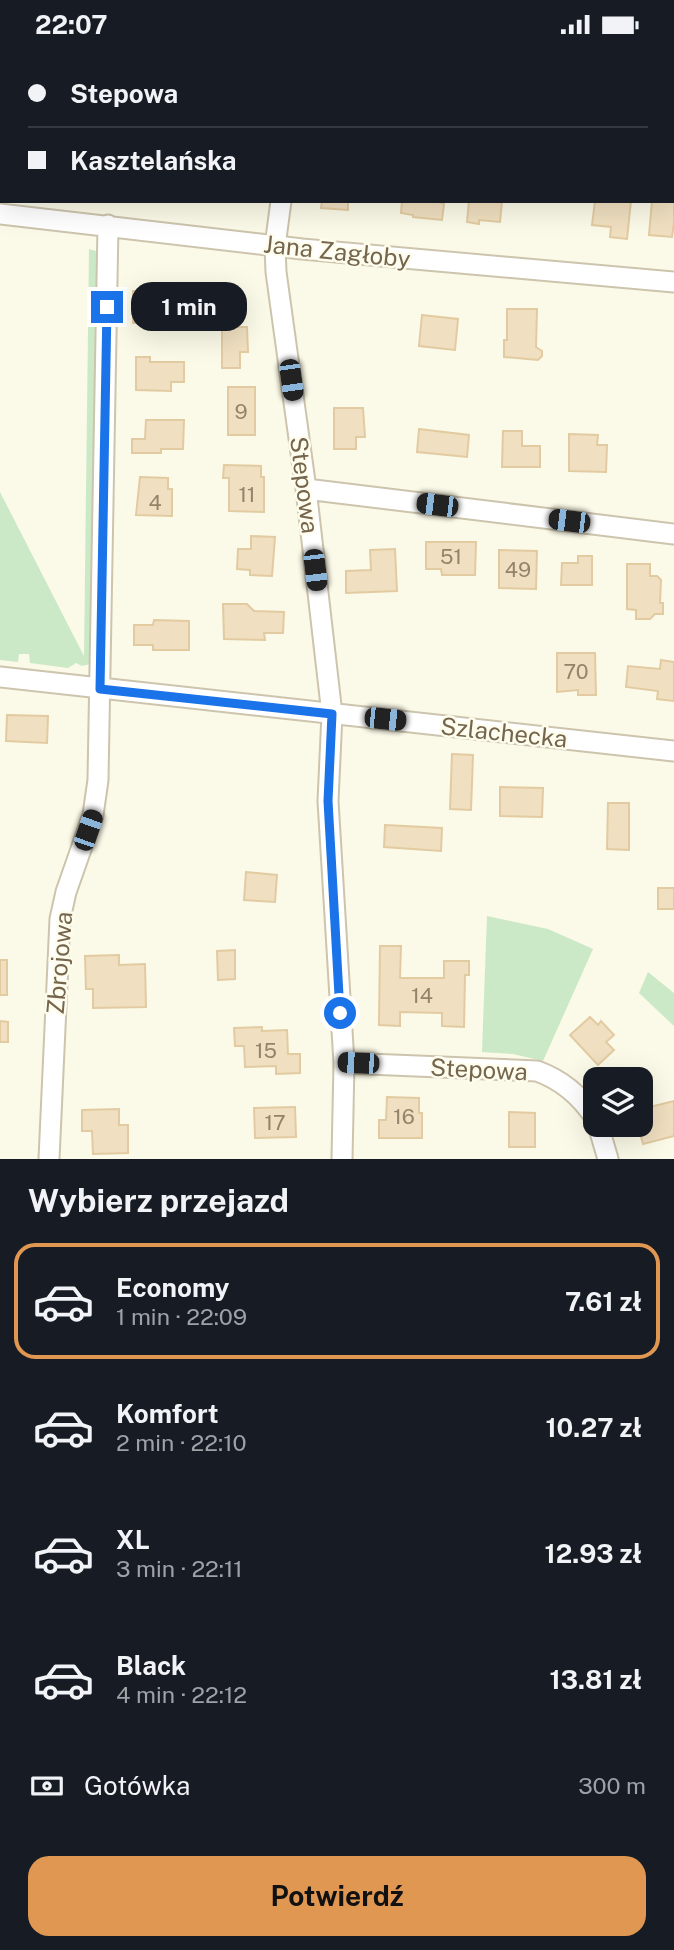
<!DOCTYPE html>
<html lang="pl">
<head>
<meta charset="utf-8">
<style>
  :root { --surface:#171b24; --page:#20242c; --text:#f1f3f6; --muted:#9ea1a6; --line:#363941; --accent:#e09752 }
  body { margin:0; font-family:"Public Sans",sans-serif; background:var(--page); color:var(--text); height:100vh; display:flex; flex-direction:column; font-size:26px; white-space:nowrap }
  * { box-sizing:border-box; margin:0 }
  p { font-size:23px; color:var(--muted) }
  .icon { flex:none; width:38px; height:38px; fill:none; stroke:currentColor; stroke-width:2; stroke-linecap:round; stroke-linejoin:round }
  .map { position:relative; height:1110px; overflow:hidden }
  .side { display:flex; flex-direction:column; background:var(--surface); flex:1 }
  .side>* { flex:none }
  .guide { position:absolute; left:0px; top:0px; width:676px; height:154px; box-shadow:0 7px 28px #0002; display:grid; align-content:center; height:154px; padding:0 28px; background:var(--surface) }
  .buttons { position:absolute; left:583px; top:1018px; display:grid; gap:14px }
  .buttons a { display:grid; place-items:center; width:70px; height:70px; border-radius:14px; background:var(--surface); box-shadow:0 7px 28px #0002; font-size:35px }
  .end { position:absolute; width:32px; height:32px; margin:-16px; border:9px solid #1a73e8; background:#fff; box-shadow:0 0 0 4px #fff }
  .from { border-radius:50% }
  .bubble { position:absolute; height:49px; border-radius:21px; background:var(--surface); box-shadow:0 7px 28px #0002; font-size:23px; font-weight:700; line-height:49px; text-align:center }
  .car { position:absolute; width:21px; height:42px; margin:-21px -10px; border-radius:9px; box-shadow:0 0 5px 2px #0007; background:linear-gradient(#222 24%,#8ab4d8 0 40%,#222 0 76%,#8ab4d8 0 86%,#222 0) }
  .guide b { display:flex; align-items:center; gap:24px; height:66px; font-size:26px }
  .guide b+b { border-top:2px solid var(--line) }
  .guide i { width:18px; height:18px; background:var(--text) }
  ul { padding:0; list-style:none }
  li { display:flex; align-items:center; gap:21px; height:116px; margin:0 14px 10px; padding:0 14px; border:4px solid transparent; border-radius:21px }
  li div { flex:1 }
  li b { display:block; font-size:26px }
  li em { font-style:normal; font-weight:700 }
  li.selected { border-color:var(--accent) }
  li>.icon { width:63px; height:63px; stroke-width:1.5 }
  h2 { padding:0 28px; font-size:32px; line-height:84px }
  .pay { display:flex; align-items:center; gap:18px; height:77px; padding:0 28px; font-size:26px }
  .pay p { margin-inline-start:auto }
  .button { display:flex; gap:14px; margin-top:auto; padding:14px 28px }
  .button a { flex:1; height:80px; border-radius:21px; background:var(--accent); color:#111; font-size:28px; font-weight:700; line-height:80px; text-align:center }
  .status { display:flex; justify-content:space-between; align-items:center; height:49px; padding:0 35px; background:var(--surface); direction:ltr }
  .status svg { height:19px; fill:currentColor }
  .map>svg:first-child { display:block }
</style>
</head>
<body>
<div class="status"><b>22:07</b><svg viewBox="0 0 49 12"><path d="M0 12V9h3v3zM5 12V6h3v6zM10 12V3h3v9zM15 12V0h3v12zM26 1h20v11H26zM47 4h2v5h-2z"/></svg></div>
<div class="map">
<svg width="674" height="1110" viewBox="0 0 674 1110">
  <rect width="100%" height="100%" fill="#fbf9e7"/>
  <path fill="#cbe9c6" d="M89,200l10,3 -3,206c-4,16 -6,39 0,54l-5,152 -9,2 -6,-3 -8,5 -38,-5 -1,-9h-10l-1,8 -18,-2v-168l84,164z
    M487,867l61,13 45,20 -50,112 -30,-7 -31,-2z
    M648,923l26,21v33l-35,-33z"/>
  <path fill="#f0dfc0" stroke="#e2cba1" stroke-width="2" d="M674,140v34l-2,14 -23,-2 3,-34h22z
    M322,152h26v9l-27,-2z
    M402,152h36l6,3 -2,16 -29,-3v-2l-12,-2z
    M469,152h33l-2,21 -21,-2v4l-12,-2z
    M595,152h36l-4,38 -17,-2 1,-10 -19,-2z
    M177,236l6,1 3,4 -3,8v25h-50v-32h41z
    M507,260h30l-1,38 6,4v5l-4,4 -34,-3v-17h3z
    M422,266l36,4 -3,31 -36,-4z
    M222,269h11l1,9h13l1,25h-8v16h-18z
    M136,308h14v5h34v20h-13v9l-35,-1z
    M228,338h27v48h-27z
    M334,359h29l2,29h-9v12h-22z
    M146,371h38l-1,29h-22v4h-29v-14h13z
    M419,380l50,6 -2,22 -50,-5z
    M503,382h19v15h18v21h-38z
    M569,385l29,1 -1,10h10l-1,27 -37,-1z
    M224,416l37,1v11h3v35l-35,-1v-33h-6z
    M140,428l28,1v11h4v27l-36,-1z
    M251,487l24,1 -3,39 -22,-1v-5l-13,-1 1,-20h13z
    M426,493h50l-1,33h-33l-1,-6h-15z
    M395,500l2,42 -51,2v-22l25,-1 -1,-20z
    M499,501l38,1 -1,38 -37,-1z
    M578,507h14v29h-31l1,-22h16z
    M627,515h23v12h7l4,4 -1,23h3v11h-8l-5,5h-14v-9l-9,-1z
    M223,555h24l7,7 30,1 -1,21h-19l1,7 -41,-1z
    M154,571l35,1v29h-36v-5h-19v-20h19z
    M557,604h38l1,42h-18v-5l-21,2z
    M661,611l13,2v39l-17,-2 1,-8 -32,-4 2,-21 32,3z
    M7,666l41,1 -1,27 -41,-2z
    M452,705l21,1 -2,55 -21,-1z
    M500,738l43,1 -1,29 -42,-1z
    M608,754h21v47l-22,-1z
    M385,776l57,3 -1,23 -57,-4z
    M246,823l31,3 -2,27 -31,-2z
    M658,839h16v21h-16z
    M380,897h21l-1,32h44v-17h25v14h-4l-1,52 -22,-1v-13l-42,-1v14l-21,-1z
    M235,901v29l-17,1 -1,-29z
    M119,906v10l26,-1 1,43 -53,1v-19h-7l-1,-33z
    M0,911h7v35h-7z
    M590,968l8,8 3,-4 13,14 -8,7 8,8 -16,15 -28,-30z
    M0,972l8,1v20h-8z
    M262,978v4l25,-1 1,24h12v19l-24,1v-8l-31,1 -1,-21h-9l-1,-18z
    M387,1048l32,1v15h3v25h-43v-18h7z
    M674,1052v35l-31,8 -3,-11 10,-3 -8,-21z
    M295,1058l1,30 -41,1 -1,-30z
    M119,1060v16h9v28l-35,1 -1,-23h-10v-21z
    M509,1063l26,1v34h-26z"/>
  <g fill="none" stroke-linecap="round" stroke-linejoin="round">
    <defs>
      <path id="lane" d="M610,0l17,2"/>
      <path id="street" d="M303,2v-2
        M281,152l-6,45 1,26 30,217 26,225 -4,87 16,262 -2,96
        M0,165l302,35 372,33
        M306,440l368,45
        M0,628l674,74
        M344,1014l193,8c25,9 43,24 58,47
        M598,1076l10,34
        M49,1110l11,-240 6,-27 27,-77 5,-35 10,-555"/>
    </defs>
    <use href="#lane" stroke="#cdc4ad" stroke-width="13"/>
    <use href="#street" stroke="#cdc4ad" stroke-width="23"/>
    <use href="#lane" stroke="#fff" stroke-width="10"/>
    <use href="#street" stroke="#fff" stroke-width="19"/>
  </g>
  <g fill="none" stroke-linecap="round" stroke-linejoin="round">
    <path stroke="#1a73e8" stroke-width="9" d="M107,258l-7,382 232,25 -4,87 12,212"/>
  </g>
  <g text-anchor="middle" dominant-baseline="central" stroke-width="5" stroke-linejoin="round" paint-order="stroke">
    <g font-size="21" fill="#938469">
      <text x="241" y="362">9</text>
      <text x="247" y="445">11</text>
      <text x="155" y="453">4</text>
      <text x="451" y="507">51</text>
      <text x="518" y="520">49</text>
      <text x="576" y="622">70</text>
      <text x="422" y="946">14</text>
      <text x="266" y="1001">15</text>
      <text x="404" y="1067">16</text>
      <text x="275" y="1073">17</text>
    </g>
    <g font-size="24" fill="#74654c" stroke="#fefced">
      <text transform="translate(337 202) rotate(6)">Jana Zagłoby</text>
      <text transform="translate(305 436) rotate(83)">Stepowa</text>
      <text transform="translate(504 683) rotate(6)">Szlachecka</text>
      <text transform="translate(59 914) rotate(-85)">Zbrojowa</text>
      <text transform="translate(479 1020) rotate(3)">Stepowa</text>
    </g>
  </g>
</svg>
<div class="buttons">
<a><svg class="icon" aria-label="layers" viewBox="0 0 24 24"><path d="M12 4l9 5-9 5-9-5zM3 14l9 5 9-5"/></svg></a>
</div>
<i class="end from" style="left:340px;top:964px"></i>
<i class="end" style="left:107px;top:258px"></i>
<div class="bubble" style="left:131px;top:233px;width:116px">1 min</div>
<i class="car" style="left:291px;top:331px;rotate:172deg"></i>
<i class="car" style="left:437px;top:456px;rotate:277deg"></i>
<i class="car" style="left:569px;top:472px;rotate:277deg"></i>
<i class="car" style="left:315px;top:521px;rotate:173deg"></i>
<i class="car" style="left:385px;top:670px;rotate:96deg"></i>
<i class="car" style="left:88px;top:781px;rotate:19deg"></i>
<i class="car" style="left:358px;top:1014px;rotate:272deg"></i>
<div class="guide">
<b><i class="from"></i>Stepowa</b>
<b><i></i>Kasztelańska</b>
</div>
</div>
<section class="side">
<h2>Wybierz przejazd</h2>
<ul>
<li class="selected"><svg class="icon" aria-label="car" viewBox="0 0 24 24"><path d="M5 17H2v-5l4-1 3-4h7l3 4 3 1v5h-3M9 17h6M6 11h13"/><circle cx="7" cy="17" r="2"/><circle cx="17" cy="17" r="2"/></svg><div><b>Economy</b><p>1 min · 22:09</p></div><em>7.61 zł</em></li>
<li><svg class="icon" aria-label="car" viewBox="0 0 24 24"><path d="M5 17H2v-5l4-1 3-4h7l3 4 3 1v5h-3M9 17h6M6 11h13"/><circle cx="7" cy="17" r="2"/><circle cx="17" cy="17" r="2"/></svg><div><b>Komfort</b><p>2 min · 22:10</p></div><em>10.27 zł</em></li>
<li><svg class="icon" aria-label="car" viewBox="0 0 24 24"><path d="M5 17H2v-5l4-1 3-4h7l3 4 3 1v5h-3M9 17h6M6 11h13"/><circle cx="7" cy="17" r="2"/><circle cx="17" cy="17" r="2"/></svg><div><b>XL</b><p>3 min · 22:11</p></div><em>12.93 zł</em></li>
<li><svg class="icon" aria-label="car" viewBox="0 0 24 24"><path d="M5 17H2v-5l4-1 3-4h7l3 4 3 1v5h-3M9 17h6M6 11h13"/><circle cx="7" cy="17" r="2"/><circle cx="17" cy="17" r="2"/></svg><div><b>Black</b><p>4 min · 22:12</p></div><em>13.81 zł</em></li>
</ul>
<div class="pay"><svg class="icon" aria-label="cash" viewBox="0 0 24 24"><path d="M3 7h18v10H3z"/><circle cx="12" cy="12" r="2"/></svg>Gotówka<p>300 m</p></div>
<div class="button"><a>Potwierdź</a></div>
</section>
</body>
</html>
